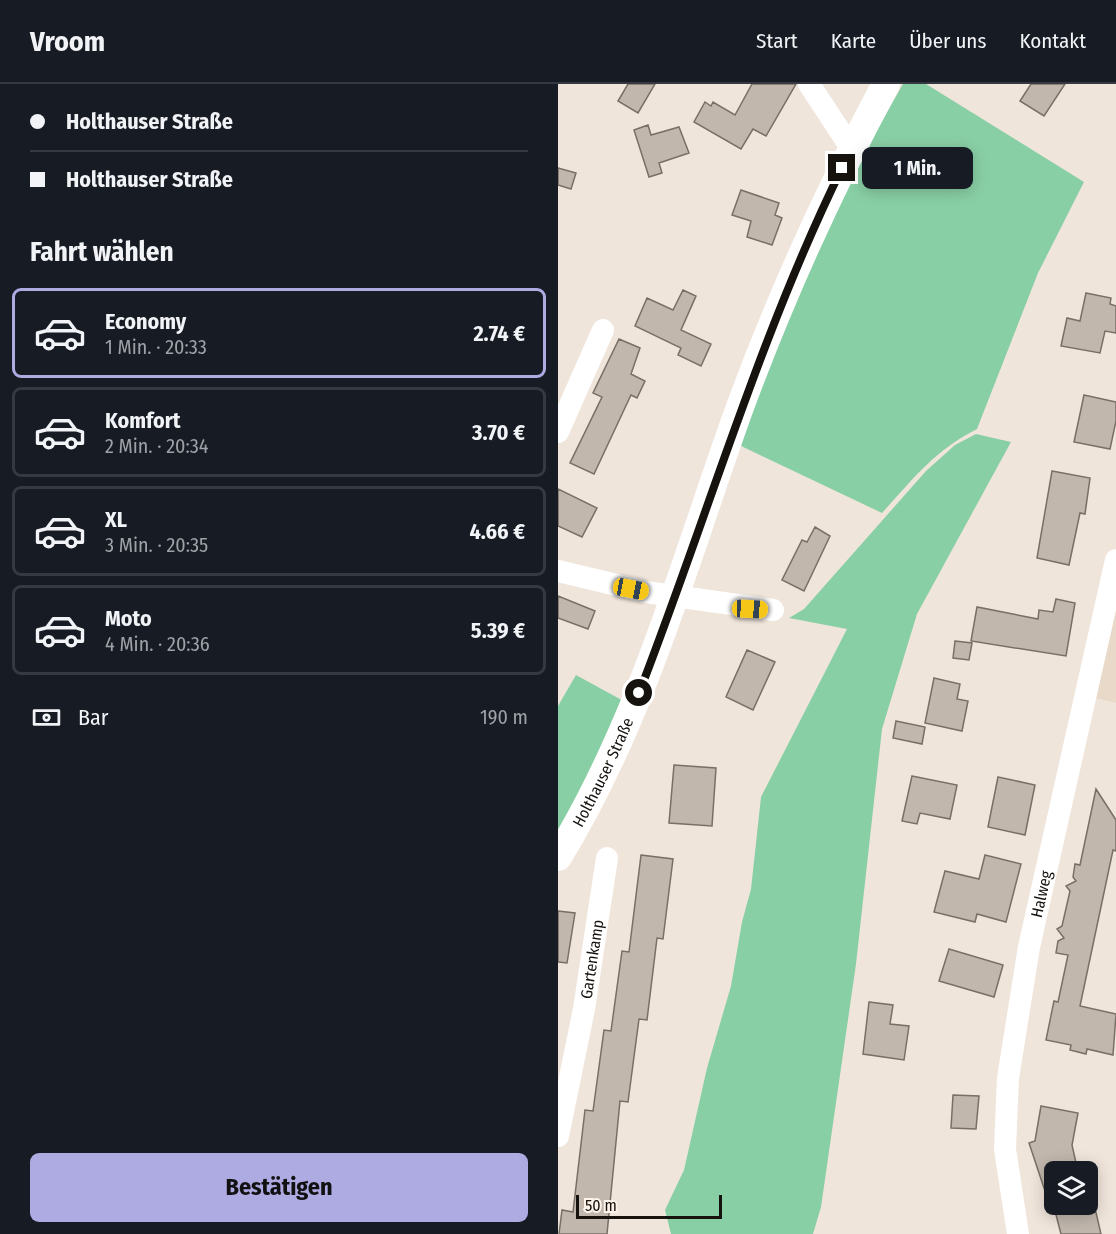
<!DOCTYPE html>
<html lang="de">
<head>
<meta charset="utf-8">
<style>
  :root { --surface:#171b24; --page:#242831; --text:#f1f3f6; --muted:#9ea1a6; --line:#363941; --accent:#aeaae2 }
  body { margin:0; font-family:"Fira Sans Condensed",sans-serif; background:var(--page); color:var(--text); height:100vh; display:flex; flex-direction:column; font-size:22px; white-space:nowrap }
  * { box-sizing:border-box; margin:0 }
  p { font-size:20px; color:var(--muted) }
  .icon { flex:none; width:33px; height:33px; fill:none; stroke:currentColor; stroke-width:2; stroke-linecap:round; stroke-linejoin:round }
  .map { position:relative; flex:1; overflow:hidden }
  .sheet { display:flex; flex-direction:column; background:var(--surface); width:558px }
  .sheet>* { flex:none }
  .top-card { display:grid; align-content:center; height:132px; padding:0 30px; background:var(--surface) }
  .fabs { position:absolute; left:486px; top:1077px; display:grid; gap:12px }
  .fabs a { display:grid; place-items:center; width:54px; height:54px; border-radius:9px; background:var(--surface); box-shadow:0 3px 15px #0003; font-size:30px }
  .scale { position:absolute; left:18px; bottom:15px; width:146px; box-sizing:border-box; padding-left:6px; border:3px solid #16130f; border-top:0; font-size:16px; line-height:21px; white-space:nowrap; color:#16130f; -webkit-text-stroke:4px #fdf3e8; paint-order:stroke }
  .end { position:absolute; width:27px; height:27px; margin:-14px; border:8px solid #16130f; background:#fff; box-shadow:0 0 0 3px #fff }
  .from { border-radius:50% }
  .bubble { position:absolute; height:42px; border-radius:9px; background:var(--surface); box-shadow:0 3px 15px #0003; font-size:20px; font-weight:700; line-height:42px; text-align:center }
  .car { position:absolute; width:18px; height:36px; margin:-18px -9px; border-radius:8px; box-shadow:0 0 4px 2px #0007; background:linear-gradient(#f5c518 24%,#345 0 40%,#f5c518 0 76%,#345 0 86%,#f5c518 0) }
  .top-card b { display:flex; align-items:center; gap:21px; height:57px; font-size:22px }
  .top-card b+b { border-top:2px solid var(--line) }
  .top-card i { width:15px; height:15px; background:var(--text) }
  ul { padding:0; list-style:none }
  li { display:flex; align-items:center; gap:18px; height:90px; margin:0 12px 9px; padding:0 18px; border:3px solid var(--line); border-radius:9px }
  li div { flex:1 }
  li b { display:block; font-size:22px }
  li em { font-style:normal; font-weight:700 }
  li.active { border-color:var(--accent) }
  li>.icon { width:54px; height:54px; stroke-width:1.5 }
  h2 { padding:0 30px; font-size:27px; line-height:72px }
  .pay { display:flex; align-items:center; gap:15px; height:66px; padding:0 30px; font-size:22px }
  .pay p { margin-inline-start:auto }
  .button { display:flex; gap:12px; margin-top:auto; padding:12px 30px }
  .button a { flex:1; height:69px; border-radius:9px; background:var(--accent); color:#111; font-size:24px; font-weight:700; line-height:69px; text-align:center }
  header { display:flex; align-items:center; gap:36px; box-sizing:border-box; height:84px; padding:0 30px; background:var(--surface); border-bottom:2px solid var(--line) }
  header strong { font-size:28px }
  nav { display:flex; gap:33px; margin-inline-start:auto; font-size:21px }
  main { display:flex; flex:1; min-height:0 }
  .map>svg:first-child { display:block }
</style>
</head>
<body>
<header>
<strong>Vroom</strong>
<nav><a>Start</a><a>Karte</a><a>Über uns</a><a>Kontakt</a></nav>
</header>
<main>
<section class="sheet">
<div class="top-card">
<b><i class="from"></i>Holthauser Straße</b>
<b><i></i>Holthauser Straße</b>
</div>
<h2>Fahrt wählen</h2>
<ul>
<li class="active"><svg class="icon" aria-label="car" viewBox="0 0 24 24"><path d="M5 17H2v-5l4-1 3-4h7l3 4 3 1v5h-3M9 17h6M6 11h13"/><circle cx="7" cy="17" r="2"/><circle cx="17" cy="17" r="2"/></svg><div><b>Economy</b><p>1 Min. · 20:33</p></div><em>2.74 €</em></li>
<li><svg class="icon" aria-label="car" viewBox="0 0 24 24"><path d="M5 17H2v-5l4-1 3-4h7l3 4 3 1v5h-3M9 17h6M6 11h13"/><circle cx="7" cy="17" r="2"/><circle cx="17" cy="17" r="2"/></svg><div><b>Komfort</b><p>2 Min. · 20:34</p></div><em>3.70 €</em></li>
<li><svg class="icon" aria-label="car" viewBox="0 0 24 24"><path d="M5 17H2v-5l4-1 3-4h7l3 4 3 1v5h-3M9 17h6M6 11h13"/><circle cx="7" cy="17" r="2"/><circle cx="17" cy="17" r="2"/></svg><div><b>XL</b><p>3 Min. · 20:35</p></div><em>4.66 €</em></li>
<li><svg class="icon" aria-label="car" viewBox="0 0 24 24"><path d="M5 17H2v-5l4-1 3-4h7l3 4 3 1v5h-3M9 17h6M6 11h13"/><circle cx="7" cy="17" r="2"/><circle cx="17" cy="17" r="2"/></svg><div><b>Moto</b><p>4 Min. · 20:36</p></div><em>5.39 €</em></li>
</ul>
<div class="pay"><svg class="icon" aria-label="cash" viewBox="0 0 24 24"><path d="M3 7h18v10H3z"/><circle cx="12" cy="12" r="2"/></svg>Bar<p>190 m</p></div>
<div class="button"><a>Bestätigen</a></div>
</section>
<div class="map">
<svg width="558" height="1150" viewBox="0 0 558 1150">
  <rect width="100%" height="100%" fill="#f0e5db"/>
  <path fill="#e9d9c9" d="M558,515v104l-20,-5z"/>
  <path fill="#89cfa5" d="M345,0h23l158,98 -46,91 -61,156c-42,21 -64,50 -95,84l-143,-68 81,-215z
    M418,350l35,8 -94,172 -35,115 -26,235 -35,243 -8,27h-142l-6,-24 19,-40 23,-102 24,-82 11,-64 9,-33 10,-92 86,-168 -58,-11 15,-9 122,-138 29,-26z
    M18,591l53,29 -71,139v-137z"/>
  <path fill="#c1b7ad" stroke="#786f66" stroke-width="1.5" d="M70,0h27l-17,29 -20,-12z
    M194,0h44l-30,52 -13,-7 -12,20 -47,-27 11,-20 6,4 2,-4 22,13z
    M473,0h34l-21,32 -24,-15z
    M90,41l3,10 28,-8 10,26 -30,10 3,10 -13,4 -15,-47z
    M0,84l18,5 -5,16 -13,-4z
    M183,106l38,13 -4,12 7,3 -10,27 -25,-8 4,-16 -19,-6z
    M125,206l13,6 -15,34 30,14 -10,22 -23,-11 3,-7 -46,-22 12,-28 26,12z
    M528,209l25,5 -1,6 6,2v27l-11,-2 -5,22 -39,-7 6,-28 13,3z
    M61,255l21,9 -9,26 14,7 -8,17 -6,-3 -37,79 -24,-11 32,-66 -9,-4z
    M526,311l32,7v19l-6,28 -36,-7z
    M494,387l38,7 -5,36 -5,-1 -11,52 -32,-7z
    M0,405l39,19 -15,29 -24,-11z
    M257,443l15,9 -26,55 -22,-11 20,-40 5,2z
    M0,512l37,15 -7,18 -30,-11z
    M498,515l19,4 -9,53 -95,-15 6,-34 61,12 1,-9 14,2z
    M397,557l17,2 -3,17 -16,-2z
    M189,566l28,12 -22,48 -27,-13z
    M376,594l26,6 -3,15 11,2 -6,30 -37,-8z
    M338,637l29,6 -3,17 -29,-6z
    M116,681l42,3 -4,58 -43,-3z
    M354,692l45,9 -7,34 -30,-6 -3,11 -15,-3z
    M440,693l37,8 -10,50 -37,-8z
    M538,705l20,31v31l-3,-1 -33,156 36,8 -3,41 -26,-6 -1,5 -16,-4 1,-5 -25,-5 8,-39 4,1 10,-47 -12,-2 2,-12 6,-3 -7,-9 5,-3 8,-35 -4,-5 10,-5 -3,-4 2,-13 5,1z
    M83,771l32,4 -10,80 -6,-1 -10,82 -8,-1 -11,83 -8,-1 -13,133h-48l3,-24 11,2 12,-102 8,1 11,-81 7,1 11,-80 7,1z
    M427,771l36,9 -15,58 -29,-8 -2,8 -41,-10 11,-41 34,8z
    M0,827l17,2 -8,50 -9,-1z
    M391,865l54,16 -9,32 -55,-16z
    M311,918l24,3 -3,19 19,2 -5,34 -41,-6z
    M395,1011l26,1 -3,33 -25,-1z
    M483,1022l37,7 -6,32 6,27h-24v32h40l7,30h-40l-7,-27 -3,2 -22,-66 6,-2z"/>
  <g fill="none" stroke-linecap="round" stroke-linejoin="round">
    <g stroke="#fff" stroke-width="22">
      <path d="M251,0l42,64"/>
      <path d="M0,348l45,-102"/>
      <path d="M0,487l88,21 127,18"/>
      <path id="s1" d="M0,1052l26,-127 23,-151"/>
      <path id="s2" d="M460,1150l-13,-85 3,-71 21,-131 87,-387"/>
    </g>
    <path stroke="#fff" stroke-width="28" id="s3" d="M0,773c85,-139 127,-298 182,-450 41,-111 90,-219 146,-323"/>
  </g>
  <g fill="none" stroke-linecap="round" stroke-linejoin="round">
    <path stroke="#16130f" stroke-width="8" d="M81,609c68,-175 120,-356 203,-525"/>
  </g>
  <g text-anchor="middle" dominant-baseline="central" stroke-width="4.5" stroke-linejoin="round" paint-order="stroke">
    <g font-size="16" fill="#16130f" stroke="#fdf3e8">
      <text stroke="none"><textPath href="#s3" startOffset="96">Holthauser Straße</textPath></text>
      <text stroke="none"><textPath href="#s2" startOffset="344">Halweg</textPath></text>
      <text stroke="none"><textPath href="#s1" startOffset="180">Gartenkamp</textPath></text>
    </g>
  </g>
</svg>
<div class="fabs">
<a><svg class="icon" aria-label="layers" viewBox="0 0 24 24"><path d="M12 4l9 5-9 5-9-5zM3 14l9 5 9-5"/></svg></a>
</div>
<div class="scale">50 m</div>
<i class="end from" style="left:81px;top:609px"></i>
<i class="end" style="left:284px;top:84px"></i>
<div class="bubble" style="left:304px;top:63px;width:111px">1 Min.</div>
<i class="car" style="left:73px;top:505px;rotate:101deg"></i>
<i class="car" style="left:192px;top:525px;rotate:93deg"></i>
</div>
</main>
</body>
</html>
